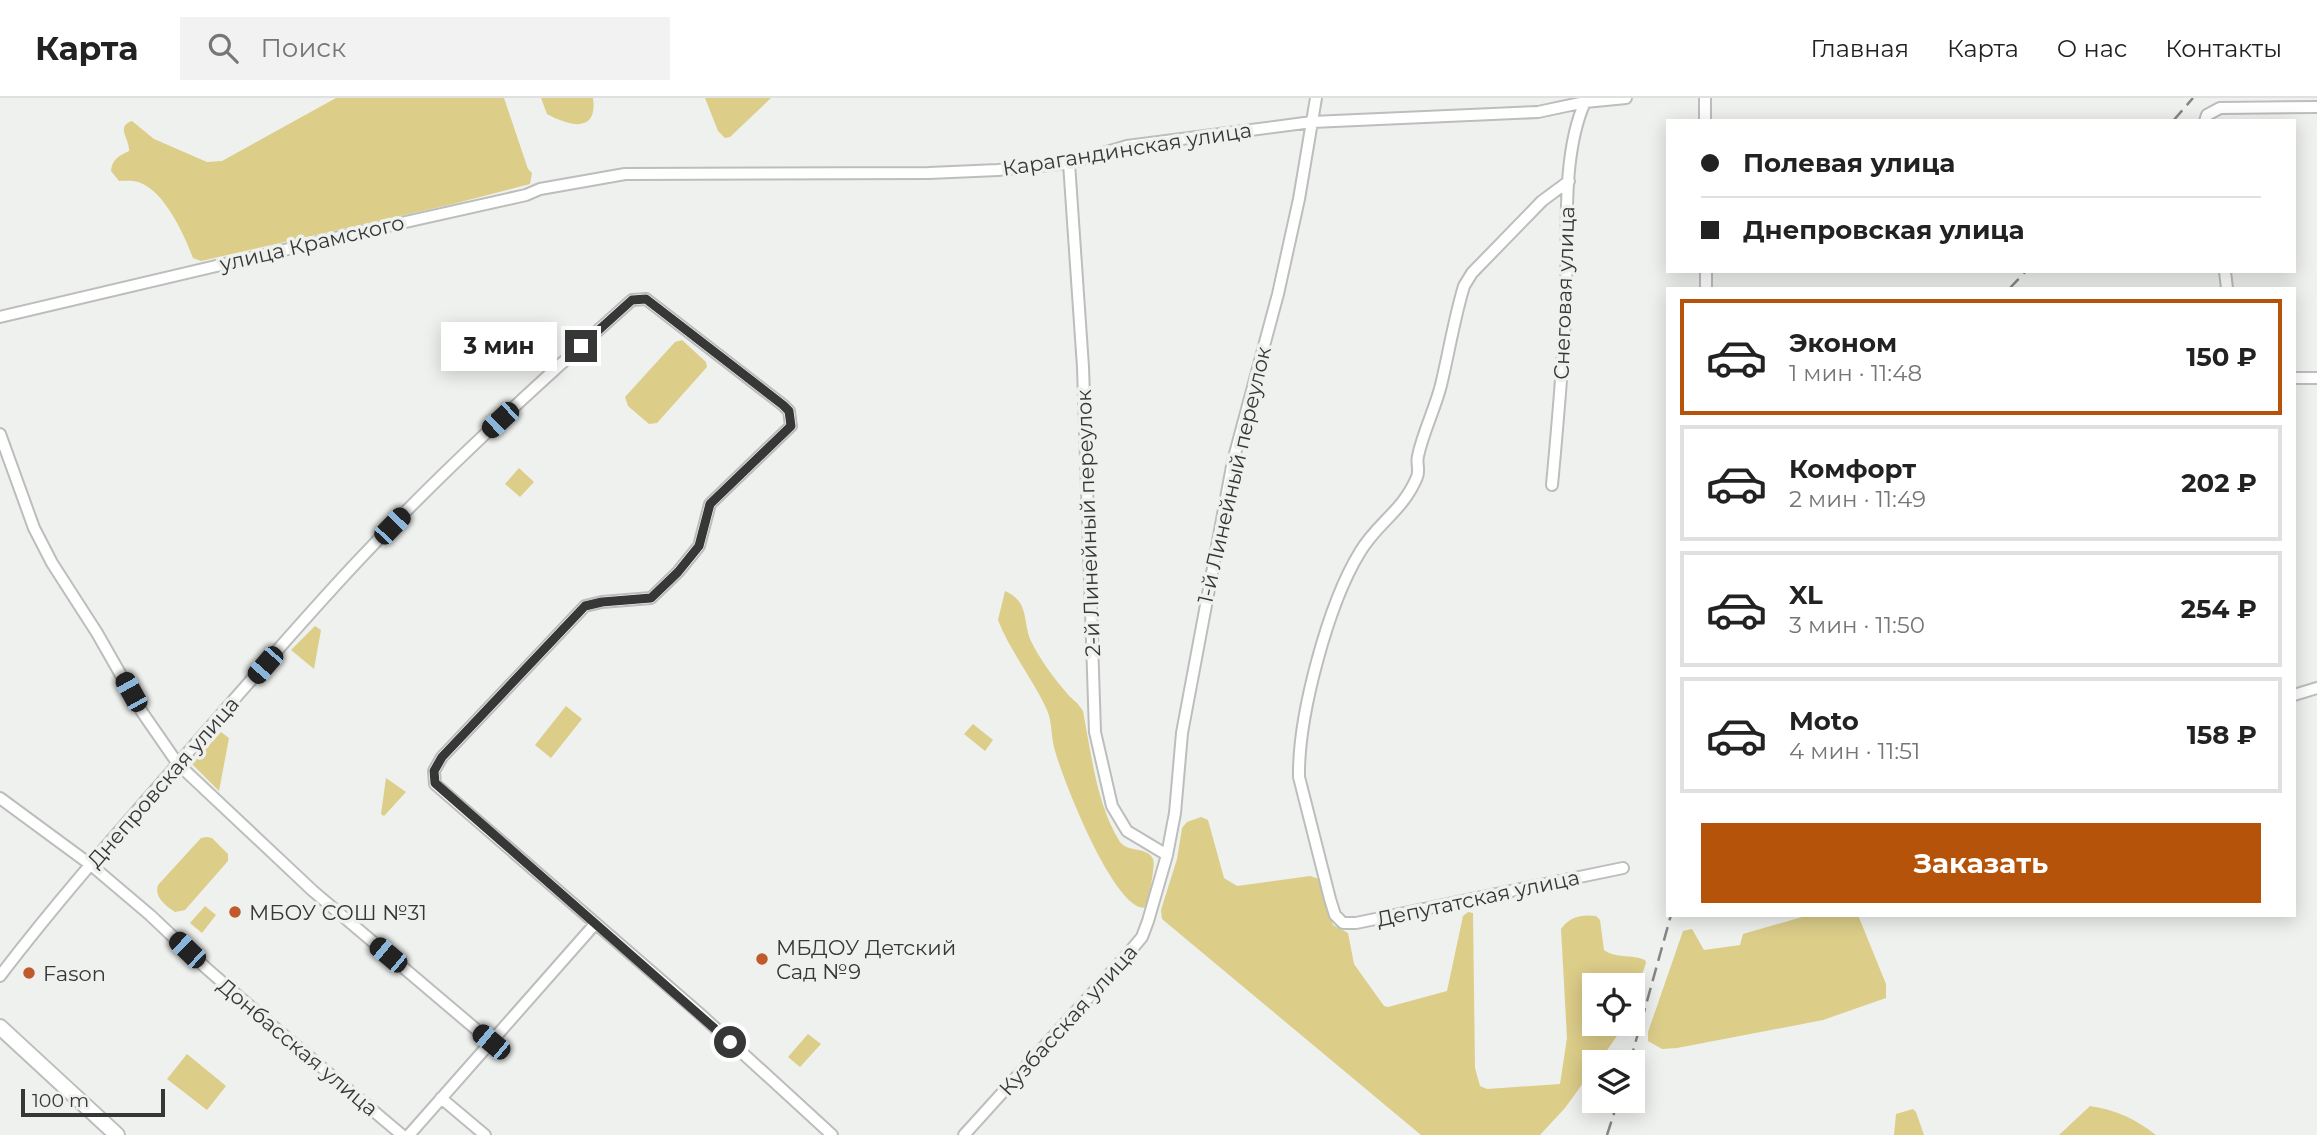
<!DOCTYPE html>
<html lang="ru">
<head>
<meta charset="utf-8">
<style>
  :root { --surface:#fff; --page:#f2f2f2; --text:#222; --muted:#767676; --line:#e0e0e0; --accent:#b45309 }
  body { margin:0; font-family:Montserrat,sans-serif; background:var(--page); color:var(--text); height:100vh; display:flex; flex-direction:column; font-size:26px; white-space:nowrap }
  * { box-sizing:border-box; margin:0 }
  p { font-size:23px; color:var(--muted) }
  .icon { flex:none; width:38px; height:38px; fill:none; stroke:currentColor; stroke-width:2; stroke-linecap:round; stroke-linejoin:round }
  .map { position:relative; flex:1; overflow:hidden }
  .drawer { position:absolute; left:1666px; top:189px; width:630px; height:630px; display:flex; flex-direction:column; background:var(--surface); border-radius:0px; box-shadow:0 4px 18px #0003 }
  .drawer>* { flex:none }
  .guide { position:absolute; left:1666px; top:21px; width:630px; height:154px; border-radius:0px; box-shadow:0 4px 18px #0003; display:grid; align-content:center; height:154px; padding:0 35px; background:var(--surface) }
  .buttons { position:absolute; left:1582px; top:875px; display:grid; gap:14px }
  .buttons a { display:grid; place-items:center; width:63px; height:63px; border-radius:0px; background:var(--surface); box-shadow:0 4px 18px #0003; font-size:35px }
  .scale { position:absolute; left:21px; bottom:18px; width:144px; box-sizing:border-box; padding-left:7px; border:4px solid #363736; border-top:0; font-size:19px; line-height:24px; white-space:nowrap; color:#363736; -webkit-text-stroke:5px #eff1ee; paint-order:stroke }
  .end { position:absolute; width:32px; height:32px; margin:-16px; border:9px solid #363736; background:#fff; box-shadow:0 0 0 4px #fff }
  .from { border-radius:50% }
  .bubble { position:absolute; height:49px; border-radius:0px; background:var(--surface); box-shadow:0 4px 18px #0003; font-size:23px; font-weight:700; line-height:49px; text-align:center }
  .car { position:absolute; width:21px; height:42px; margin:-21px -10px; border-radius:9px; box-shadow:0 0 5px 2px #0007; background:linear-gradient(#222 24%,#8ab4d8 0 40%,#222 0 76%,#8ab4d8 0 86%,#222 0) }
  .guide b { display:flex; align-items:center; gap:24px; height:66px; font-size:26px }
  .guide b+b { border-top:2px solid var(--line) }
  .guide i { width:18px; height:18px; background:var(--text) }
  ul { padding:12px 0 0; list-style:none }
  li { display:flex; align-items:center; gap:21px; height:116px; margin:0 14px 10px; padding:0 21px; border:4px solid var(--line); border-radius:0px }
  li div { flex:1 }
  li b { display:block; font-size:26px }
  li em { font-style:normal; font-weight:700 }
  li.on { border-color:var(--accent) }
  li>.icon { width:63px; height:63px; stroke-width:1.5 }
  .button { display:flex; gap:14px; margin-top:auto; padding:14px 35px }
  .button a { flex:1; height:80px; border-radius:0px; background:var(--accent); color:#fff; font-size:28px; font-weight:700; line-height:80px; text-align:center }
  header { display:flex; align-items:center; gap:42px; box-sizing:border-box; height:98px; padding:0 35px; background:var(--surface); border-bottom:2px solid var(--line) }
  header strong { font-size:33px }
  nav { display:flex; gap:38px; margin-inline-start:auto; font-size:24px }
  .search { width:490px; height:63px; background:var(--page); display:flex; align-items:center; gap:18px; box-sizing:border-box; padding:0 24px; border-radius:0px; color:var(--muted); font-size:26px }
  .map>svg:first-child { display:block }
</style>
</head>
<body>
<header>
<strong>Карта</strong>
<div class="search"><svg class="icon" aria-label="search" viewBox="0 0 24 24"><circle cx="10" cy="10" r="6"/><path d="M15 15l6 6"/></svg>Поиск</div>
<nav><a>Главная</a><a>Карта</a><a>О нас</a><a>Контакты</a></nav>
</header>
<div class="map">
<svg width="2317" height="1037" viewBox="0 0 2317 1037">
  <rect width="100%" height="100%" fill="#eff1ee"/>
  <path fill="#dccd89" d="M336,0h168l24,71 4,4 -2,11 -77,20 -252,57 -8,-3c-9,-24 -28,-65 -52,-75 -8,-3 -15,-2 -22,-2l-8,-10c1,-12 8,-15 18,-20 1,-12 -14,-24 3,-30l22,18 53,23 15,-1z
    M541,0h52c5,36 -24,28 -46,16z
    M705,0h66l-41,39 -5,1 -7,-7z
    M682,242l24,22 1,5 -50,56 -8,1 -21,-18 -3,-9 50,-55z
    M519,370l15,14 -14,15 -15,-13z
    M1005,493c25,11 17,30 26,50 8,17 22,36 34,50 6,8 13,11 18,20 8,42 14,95 37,131 8,11 27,4 33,17 3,6 -5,38 -5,48 -31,13 -88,-134 -94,-160 -3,-12 -2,-26 -7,-37 -14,-31 -37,-59 -49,-90z
    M315,528l6,4 -7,39 -23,-19z
    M566,608l16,13 -31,39 -16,-13z
    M973,626l20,16 -8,11 -21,-17z
    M221,634l8,6 -10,53 -27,-27z
    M386,680l20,14 -22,24 -3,-2z
    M1201,719l7,3 16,58 13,8 73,-10 9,3 14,46 15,8 6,31 30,42 4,1 59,-16 16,-75 5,-4 5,1 2,155 5,18 7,3 73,-5 7,-46 -6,-109c8,-12 21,-15 35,-13l4,4 4,30c12,9 28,4 41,10l1,3 -13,37v-15h-39v39h30l-1,3 -24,35h-5v6l-29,40 -25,27h-119l-259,-216 -1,-9 16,-51 5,-31 5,-6z
    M207,739l5,1 16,16v7l-43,49 -10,2c-10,-7 -21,-15 -17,-27l43,-47z
    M205,808l11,9 -14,18 -12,-10z
    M1809,817h49l28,69v14l-63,22 -146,28 -15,1 -14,-8v-9l35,-101 9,-2 12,21 36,-5 3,-11z
    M808,936l13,10 -21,23 -12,-10z
    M187,956l39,32 -19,24 -40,-31z
    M2090,1008c27,4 45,13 66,29h-97z
    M1913,1011l3,3 8,23h-30l2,-21z"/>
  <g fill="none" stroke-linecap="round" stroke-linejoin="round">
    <defs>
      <path id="minor" d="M1705,0v23
        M2205,23l2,-6 13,-7 97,-1
        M1069,65l14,204 12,365 17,74 15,25 40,24
        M1569,83l-27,20 -70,72 -8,13c-10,33 -15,66 -23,99 -6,24 -18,47 -23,71 -2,7 2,14 -1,21 -14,34 -40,46 -57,75 -32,52 -62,164 -61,225l31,122 5,16 8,8h13l267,-55
        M1706,173v18
        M2225,173l2,18
        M0,219l352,-83 174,-39 14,-6 85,-15 304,-1 69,-3 71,-7 58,-17 185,-24 226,-10 47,-10 41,-4
        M2294,280h23
        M0,336l34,94 18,35 45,70 45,79 36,52 135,127 178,151
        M1552,387c6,-64 12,-128 14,-192 2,-58 -5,-138 19,-191
        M2294,597l23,-7
        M0,700l91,67 59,50 56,53 69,60 127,107
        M0,878c58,-76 121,-147 184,-219 57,-65 113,-131 172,-194 87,-93 181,-178 276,-263l14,-1 137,106 6,6 2,15 -81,78 -11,42 -21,26 -27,26 -49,4 -17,4 -143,151 -8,14 1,13 265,230 132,121
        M441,1000l44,37
        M409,1037l186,-211
        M964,1037l163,-180 15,-18 6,-16 19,-66 8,-42 7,-80 51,-272 45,-167 21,-95 17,-101"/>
      <path id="secondary" d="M0,929l117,108"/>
    </defs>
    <use href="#minor" stroke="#bcbebb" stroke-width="14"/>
    <use href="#secondary" stroke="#bcbebb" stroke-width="18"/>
    <use href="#minor" stroke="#fff" stroke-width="10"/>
    <use href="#secondary" stroke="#fff" stroke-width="14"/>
    <path stroke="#858684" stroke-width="2.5" stroke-dasharray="14 7" stroke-linecap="butt" d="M2173,23l20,-23
      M2009,191l17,-18
      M1630,964l41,-147
      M1607,1037l11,-34"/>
  </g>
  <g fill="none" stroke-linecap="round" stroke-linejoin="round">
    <path stroke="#363736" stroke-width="9" d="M581,248l51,-46 14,-1 137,106 6,6 2,15 -81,78 -11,42 -21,26 -27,26 -49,4 -17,4 -143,151 -8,14 1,12 295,259"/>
  </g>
  <g fill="#c05a2c" stroke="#eff1ee" stroke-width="2.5">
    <circle cx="235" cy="814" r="7"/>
    <circle cx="762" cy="861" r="7"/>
    <circle cx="29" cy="875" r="7"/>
  </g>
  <g text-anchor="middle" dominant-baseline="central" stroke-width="7" stroke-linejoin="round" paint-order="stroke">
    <g font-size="21" fill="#363736" stroke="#eff1ee">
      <text transform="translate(1127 51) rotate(-9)">Карагандинская улица</text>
      <text transform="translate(312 145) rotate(-13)">улица Крамского</text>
      <text transform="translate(1564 195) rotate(-88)">Снеговая улица</text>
      <text transform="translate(1234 377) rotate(-77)">1-й Линейный переулок</text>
      <text transform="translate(1088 425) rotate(-92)">2-й Линейный переулок</text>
      <text transform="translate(163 684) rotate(-49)">Днепровская улица</text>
      <text transform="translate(1478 800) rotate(-12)">Депутатская улица</text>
      <text transform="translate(1068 922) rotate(-48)">Кузбасская улица</text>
      <text transform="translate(298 949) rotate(40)">Донбасская улица</text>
    </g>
    <g font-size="21" fill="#363736" stroke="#eff1ee" text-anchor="start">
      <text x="249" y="814">МБОУ СОШ №31</text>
      <text x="776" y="849">МБДОУ Детский<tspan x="776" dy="24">Сад №9</tspan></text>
      <text x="43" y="875">Fason</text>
    </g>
  </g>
</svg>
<div class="buttons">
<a><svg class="icon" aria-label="locate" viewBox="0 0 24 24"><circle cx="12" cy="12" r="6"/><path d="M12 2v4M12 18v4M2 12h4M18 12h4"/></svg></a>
<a><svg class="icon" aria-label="layers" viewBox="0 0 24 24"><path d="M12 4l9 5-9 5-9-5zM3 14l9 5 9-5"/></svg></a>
</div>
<div class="scale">100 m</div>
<i class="end from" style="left:730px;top:944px"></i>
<i class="end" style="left:581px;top:248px"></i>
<div class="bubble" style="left:441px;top:224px;width:116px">3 мин</div>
<i class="car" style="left:500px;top:322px;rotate:227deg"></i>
<i class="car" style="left:392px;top:428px;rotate:44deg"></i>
<i class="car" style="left:265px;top:567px;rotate:221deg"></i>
<i class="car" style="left:131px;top:594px;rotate:331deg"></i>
<i class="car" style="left:187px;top:852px;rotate:314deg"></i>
<i class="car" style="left:388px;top:857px;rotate:310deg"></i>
<i class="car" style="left:491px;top:944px;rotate:310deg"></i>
<div class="guide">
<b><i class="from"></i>Полевая улица</b>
<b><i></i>Днепровская улица</b>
</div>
<section class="drawer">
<ul>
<li class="on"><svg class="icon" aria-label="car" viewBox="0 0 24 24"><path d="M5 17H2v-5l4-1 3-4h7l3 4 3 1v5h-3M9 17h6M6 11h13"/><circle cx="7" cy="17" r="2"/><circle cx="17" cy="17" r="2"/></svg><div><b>Эконом</b><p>1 мин · 11:48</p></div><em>150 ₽</em></li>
<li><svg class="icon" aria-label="car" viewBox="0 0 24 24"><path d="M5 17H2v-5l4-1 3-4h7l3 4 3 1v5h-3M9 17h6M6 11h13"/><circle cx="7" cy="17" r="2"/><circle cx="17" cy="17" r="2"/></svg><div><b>Комфорт</b><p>2 мин · 11:49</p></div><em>202 ₽</em></li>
<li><svg class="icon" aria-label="car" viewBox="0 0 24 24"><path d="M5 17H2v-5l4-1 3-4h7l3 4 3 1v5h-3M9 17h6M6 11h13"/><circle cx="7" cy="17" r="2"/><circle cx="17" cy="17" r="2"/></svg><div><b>XL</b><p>3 мин · 11:50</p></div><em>254 ₽</em></li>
<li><svg class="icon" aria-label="car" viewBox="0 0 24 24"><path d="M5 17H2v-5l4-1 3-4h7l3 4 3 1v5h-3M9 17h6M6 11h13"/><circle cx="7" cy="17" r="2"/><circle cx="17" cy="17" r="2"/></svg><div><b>Moto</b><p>4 мин · 11:51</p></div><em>158 ₽</em></li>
</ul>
<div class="button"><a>Заказать</a></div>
</section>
</div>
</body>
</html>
